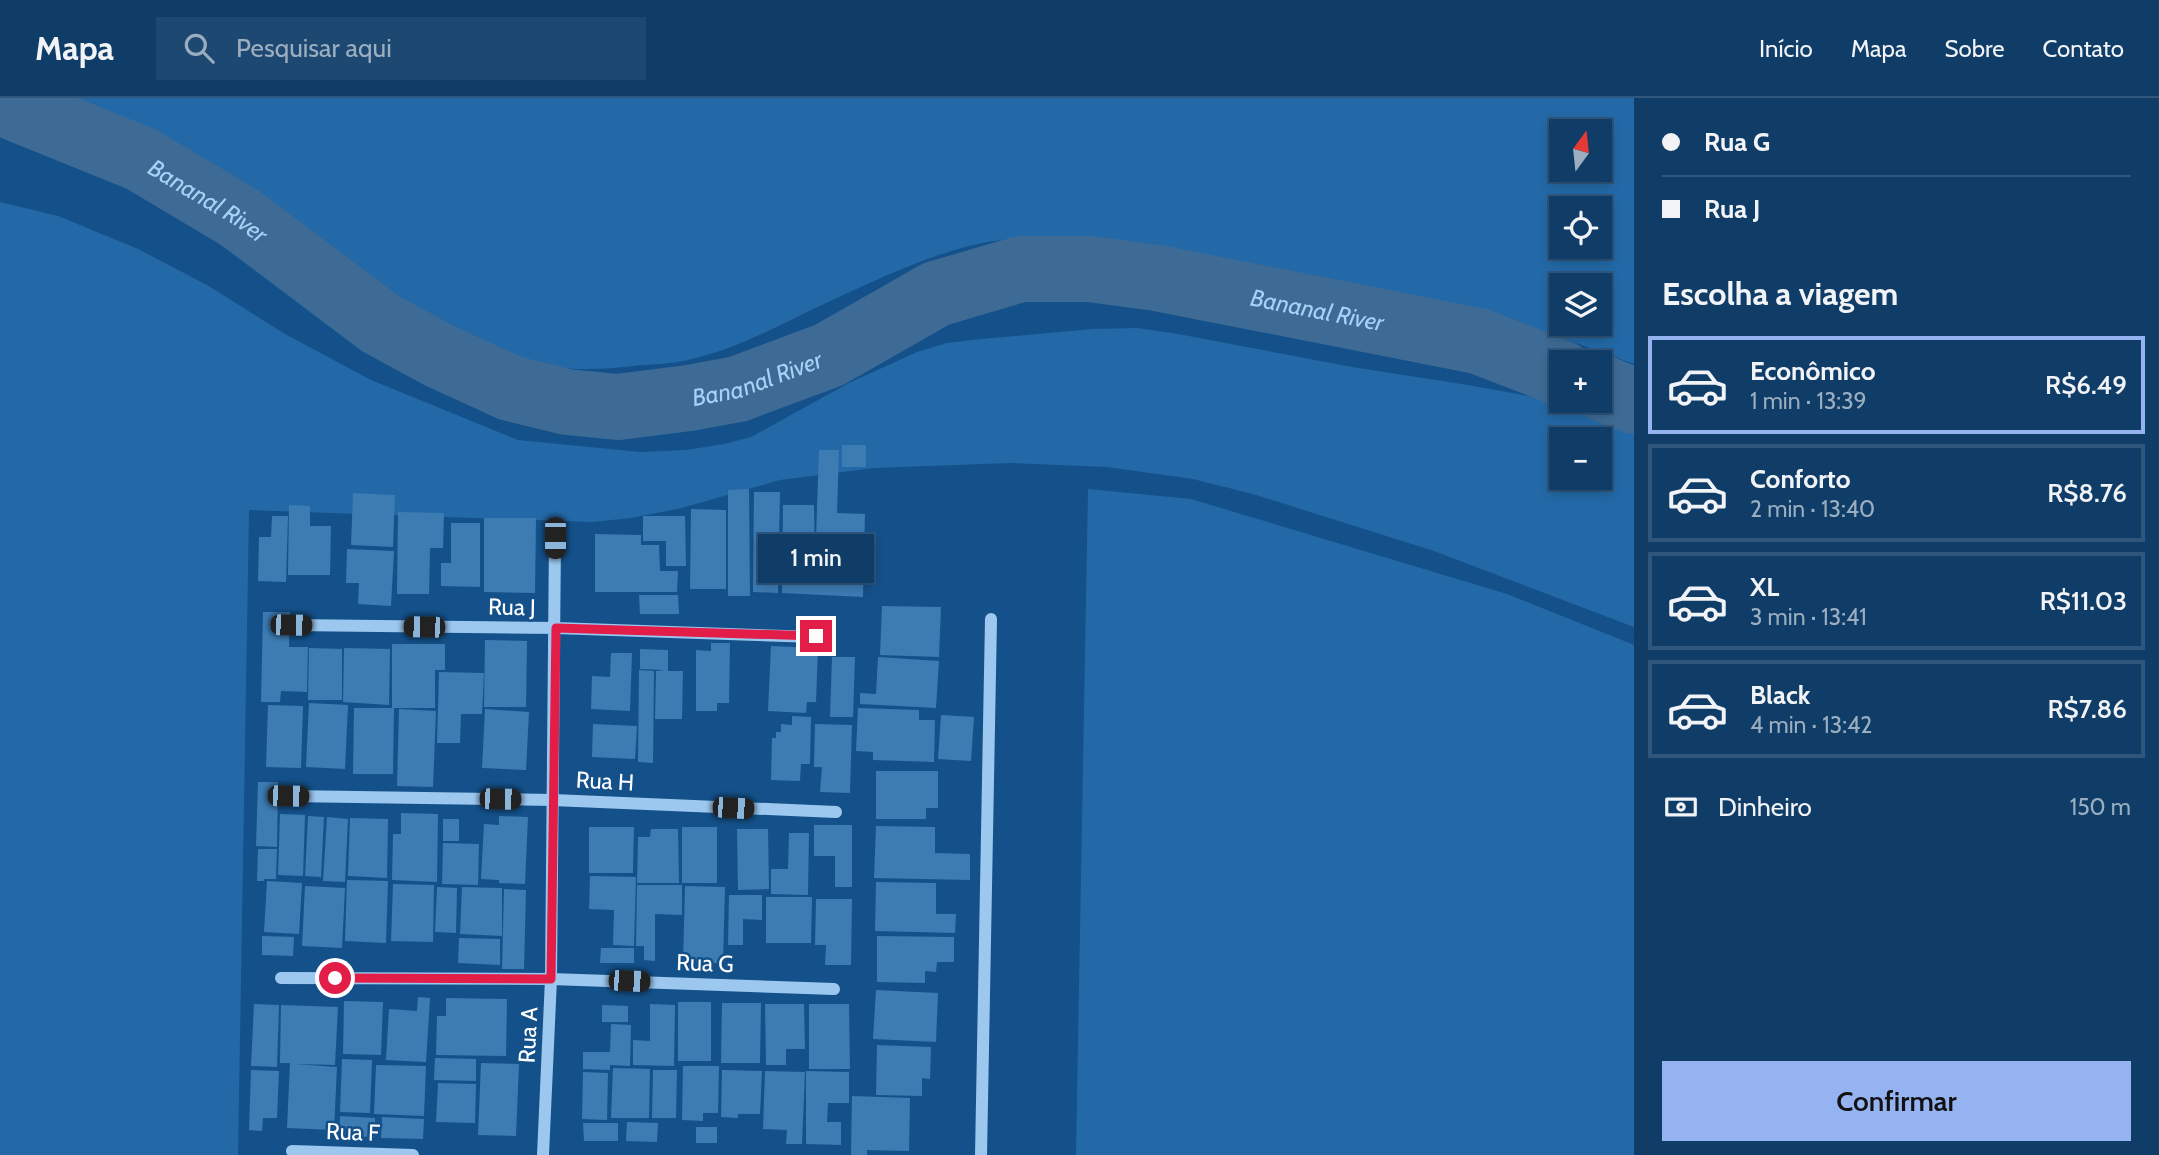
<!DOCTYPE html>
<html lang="pt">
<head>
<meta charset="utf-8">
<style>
  :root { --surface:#0f3d68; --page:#1d4871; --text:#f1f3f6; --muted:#9baec0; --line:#2f567c; --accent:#95b2f1 }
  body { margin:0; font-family:Cabin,sans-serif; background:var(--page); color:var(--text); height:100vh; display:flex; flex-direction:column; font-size:26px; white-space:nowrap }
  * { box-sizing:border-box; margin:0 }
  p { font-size:23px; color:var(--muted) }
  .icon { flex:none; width:38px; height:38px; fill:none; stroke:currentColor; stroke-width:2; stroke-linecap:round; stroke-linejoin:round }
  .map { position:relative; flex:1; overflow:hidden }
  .side { display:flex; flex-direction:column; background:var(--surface); width:525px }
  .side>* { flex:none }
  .top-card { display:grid; align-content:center; height:154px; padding:0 28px; background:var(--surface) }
  .needle { width:46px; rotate:15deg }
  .controls { position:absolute; left:1549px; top:21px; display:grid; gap:14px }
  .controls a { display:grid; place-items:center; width:63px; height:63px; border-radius:0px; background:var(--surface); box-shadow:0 4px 10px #0003,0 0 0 2px var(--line); font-size:35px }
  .end { position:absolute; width:32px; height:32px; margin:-16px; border:9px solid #e11d48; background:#fff; box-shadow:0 0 0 4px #fff }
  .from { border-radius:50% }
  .bubble { position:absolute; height:49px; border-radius:0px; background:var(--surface); box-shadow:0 4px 10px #0003,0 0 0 2px var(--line); font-size:23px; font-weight:600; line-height:49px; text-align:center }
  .car { position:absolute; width:21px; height:42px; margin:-21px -10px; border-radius:9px; box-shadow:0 0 5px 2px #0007; background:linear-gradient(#222 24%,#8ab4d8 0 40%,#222 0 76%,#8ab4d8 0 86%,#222 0) }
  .top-card b { display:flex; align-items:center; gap:24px; height:66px; font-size:26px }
  .top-card b+b { border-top:2px solid var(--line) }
  .top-card i { width:18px; height:18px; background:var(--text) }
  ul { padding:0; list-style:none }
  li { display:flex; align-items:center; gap:21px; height:98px; margin:0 14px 10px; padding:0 14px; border:4px solid var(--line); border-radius:0px }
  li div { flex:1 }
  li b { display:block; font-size:26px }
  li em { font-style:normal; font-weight:600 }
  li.current { border-color:var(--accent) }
  li>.icon { width:63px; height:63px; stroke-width:1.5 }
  h2 { padding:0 28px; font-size:32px; line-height:84px }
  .pay { display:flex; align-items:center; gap:18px; height:77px; padding:0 28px; font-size:26px }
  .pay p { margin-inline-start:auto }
  .cta { display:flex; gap:14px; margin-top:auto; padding:14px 28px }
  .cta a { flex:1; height:80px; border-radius:0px; background:var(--accent); color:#111; font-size:28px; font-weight:600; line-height:80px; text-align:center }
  header { display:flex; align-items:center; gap:42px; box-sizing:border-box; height:98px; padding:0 35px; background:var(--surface); border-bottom:2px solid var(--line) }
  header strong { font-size:33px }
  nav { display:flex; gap:38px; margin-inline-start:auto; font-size:24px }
  .search { width:490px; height:63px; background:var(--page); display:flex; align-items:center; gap:18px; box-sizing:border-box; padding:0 24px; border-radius:0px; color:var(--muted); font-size:26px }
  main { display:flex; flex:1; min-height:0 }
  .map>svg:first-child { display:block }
</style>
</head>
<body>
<header>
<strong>Mapa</strong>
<div class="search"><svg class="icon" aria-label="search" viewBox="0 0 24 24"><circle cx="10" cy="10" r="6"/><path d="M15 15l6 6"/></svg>Pesquisar aqui</div>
<nav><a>Início</a><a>Mapa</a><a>Sobre</a><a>Contato</a></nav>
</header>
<main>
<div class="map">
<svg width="1634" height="1057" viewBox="0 0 1634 1057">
  <rect width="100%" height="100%" fill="#14518a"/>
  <path fill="#2369a7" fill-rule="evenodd" d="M64,0h1570v266c-120,-47 -249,-73 -376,-97 -88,-17 -206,-44 -293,-20 -48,13 -96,36 -141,57 -43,20 -85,44 -132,55 -19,5 -40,5 -59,7 -27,3 -57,5 -84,0 -126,-21 -229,-125 -334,-192 -48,-30 -100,-53 -151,-76zM1561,33h39v39h-39zM1561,110h39v39h-39zM1600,187v39h-39v-39z
    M0,104l58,14 80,33 69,36 78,49 86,46 147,60 122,12 46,-2 38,-6 27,-7 98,-54 68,-31 30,-9 34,-4 112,-10 44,-1 41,6 174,33 116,18 71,13 95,28v201l-200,-76 -181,-57 -60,-15 -86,-12 -97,-4 -136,5 -94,12 -98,28 -51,10 -39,4 -343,-12 -11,645h-238zM1561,341h39v39h-39z
    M1088,391l103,10 316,95 127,51v510h-558z"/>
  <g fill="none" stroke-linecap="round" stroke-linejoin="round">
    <g stroke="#3e6b95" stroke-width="66">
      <path id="s1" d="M0,4l141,57 99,59 141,106 59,32 70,32 57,14 51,5 71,-9 49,-9 91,-34 107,-61 85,-25h69l67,9 321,63 83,32"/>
      <path d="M1600,289l34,14"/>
    </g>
  </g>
  <path fill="#3d7bb3" d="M842,347h24v22h-24z
    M819,352h20l-2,63 28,1 -2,83 -81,-4 1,-88h31l1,62z
    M749,391l1,107h-22v-106z
    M754,394h26l-2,101 -25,-1z
    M353,395l42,2 -2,52 -42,-2z
    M289,407l21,1v20h21l-1,49h-42z
    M691,411l35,1v79h-36z
    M398,414l46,1 -1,35h-13l-1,46h-32z
    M272,418h16l-2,66 -28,-1 1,-44h12z
    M643,418h42l1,50h-20v-25h-23z
    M484,420h52l-1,75 -51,-1z
    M451,425h29v64l-39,-1v-23h10z
    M595,436l46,1v10h18l1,26h18l-1,21h-82z
    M347,451l47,2 -3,55 -33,-2 1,-21h-13z
    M639,497h39l1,19h-39z
    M882,508l59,1 -2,50 -59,-2z
    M263,514h27l-1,35h19l-1,45 -26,-1 -1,11h-19z
    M485,542l42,1 -1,66h-42z
    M711,545h19l-1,60h-12v8h-21v-61l15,1z
    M392,546h53v26h-10v38h-43z
    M771,548l47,2 -2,54h-9l-1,11 -38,-2z
    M309,550l33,1v51h-34z
    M344,550l46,1 -1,56 -46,-3z
    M640,551l28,1v21h15l-1,48h-27l1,-48 9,-1 -25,-1z
    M611,555h21l-2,58 -39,-2 1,-33 18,1z
    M832,559h23l-2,60h-23z
    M878,559l61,4 -3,47 -76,-4v-11l16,1z
    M639,572l15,1 -1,92 -15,-1z
    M439,574l45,1 -2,41h-21l-1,29h-23z
    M309,605l39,2 -3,64 -39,-2z
    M268,607l35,1 -2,62 -35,-1z
    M354,610h40l-1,66h-40z
    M858,610l61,2v10h16l-1,42 -61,-2v-8l-17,-1z
    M399,611l37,2 -3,76 -36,-1z
    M485,611l44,3 -3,58 -44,-2z
    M941,617l33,2 -3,44 -33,-2z
    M792,618l19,1 -1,47h-9l-1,17 -29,-1 1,-42h4v-6h5v-8l11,1z
    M593,626l44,2 -2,33 -43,-2z
    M815,626l37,1 -2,68 -30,-1 2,-25h-8z
    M876,673h62v37h-12v11h-50z
    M258,684h20l-1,65 -21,-1z
    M401,715l37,1 -1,68 -45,-2 1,-46h8z
    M280,716l25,1 -2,61 -25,-1z
    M308,718l16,1 -3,60 -16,-1z
    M499,718l29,1 -3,67 -26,-1v-3l-18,-1 3,-55 15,1z
    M327,719l21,2 -3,63 -22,-1z
    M350,720l38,1 -1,59 -39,-2z
    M443,721h16v22h-16z
    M814,727h38v62h-17v-31h-21z
    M876,728l59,1v26l35,1v26l-96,-2z
    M589,729h45l-1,46h-44z
    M682,729h35v56h-35z
    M651,731h27l1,54h-42l1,-46h12z
    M737,731h31l1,60 -31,1z
    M789,735h20l-1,62 -37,-1v-25h17z
    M443,745l36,1 -1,41 -36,-1z
    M258,751h19l-1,30h-12v2h-7z
    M590,778l46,1 -2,69 -21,-1 1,-35 -25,-1z
    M347,782l41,1 -2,62 -41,-2z
    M267,783l35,2 -3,51 -35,-2z
    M876,784l60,1v31h20l-1,19 -80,-2z
    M393,786l41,1 -1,57 -42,-1z
    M637,787h45v30l-27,-1v47l-11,-1v-14h-8z
    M305,788l40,2 -3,60 -40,-2z
    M685,788l40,1 -2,76 -40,-1z
    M437,789l20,1 -1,45 -21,-1z
    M462,789l40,1v48l-42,-2z
    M504,791l22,1 -2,79h-22z
    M729,797h33v25l-19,-1v26h-15z
    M766,799h46l-1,46h-45z
    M816,801h36l-1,66h-26l1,-20h-11z
    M262,838l32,1 -1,19 -31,-1z
    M877,838l77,1v25h-17l-1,10 -11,-1v12l-48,-1z
    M459,840l41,1v26l-42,-2z
    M601,850h33v15h-34z
    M876,892l62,3 -2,49 -63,-3z
    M418,899l12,1 -4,64 -40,-2 3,-51 28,2z
    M446,900l61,1 -1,57 -70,-1 1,-39h9z
    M344,903l39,1 -2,53 -38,-1z
    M678,904h33v59h-33z
    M722,905h39l-1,60h-39z
    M254,906l25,1 -2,62 -26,-1z
    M650,906l25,1 -1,61 -41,-1v-25l17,1z
    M765,906h39l1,45h-19v16h-20z
    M809,906h40l1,65h-41z
    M281,907l57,2 -3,58 -41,-1 43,3 -3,63 -47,-2 3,-65h-10z
    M602,907l26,1v16h-26z
    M611,926l20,1 -1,41 -20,-1v5l-27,-1v-17h27z
    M877,947l54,2 -1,32 -8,-1v18l-46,-1z
    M435,960l41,1v22l-42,-1z
    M342,961l30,1 -2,53 -30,-1z
    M481,965l38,1 -3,72 -38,-1z
    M376,967l50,1 -2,50 -50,-2z
    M683,968h36l-1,47h-15v8l-21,-1z
    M613,970l37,1 -1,49h-38z
    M251,972l28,1 -2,47h-14l-1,13 -13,-1z
    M653,972h24l-1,48h-24z
    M722,972l40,1 -2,43h-22v4l-17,-1z
    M765,973l40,1 -3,72h-16l1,-14 -24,-1z
    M806,973l43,1v31h-21l-1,19h14v23l-35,-1z
    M583,974l25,1 -1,47 -25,-1z
    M438,985l38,1 -1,39 -39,-1z
    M852,998l58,2 -1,53 -42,-1v5h-16z
    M340,1018l35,2v19l-36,-1z
    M382,1019l42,2 -1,20 -42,-1z
    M627,1024l31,1 -1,19 -31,-1z
    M583,1025h35v18h-34z
    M696,1029h21v16h-21z"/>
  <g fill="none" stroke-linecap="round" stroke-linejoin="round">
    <path stroke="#9cc8f0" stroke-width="12" d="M291,527l265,3 260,9
      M288,698l265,4 283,12
      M281,880l270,1 283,10
      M292,1053l121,4
      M543,1057l8,-176 4,-441
      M981,1057l10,-536"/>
  </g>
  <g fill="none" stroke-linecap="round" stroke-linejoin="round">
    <path stroke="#e11d48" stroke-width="9" d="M335,880l216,1 5,-351 260,8"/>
  </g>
  <g text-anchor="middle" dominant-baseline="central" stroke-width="5" stroke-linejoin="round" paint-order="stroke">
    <g font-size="23" fill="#fff" stroke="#14518a">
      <text transform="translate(512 509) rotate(1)">Rua J</text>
      <text transform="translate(605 683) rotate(3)">Rua H</text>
      <text transform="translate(705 865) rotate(2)">Rua G</text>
      <text transform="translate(528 937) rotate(-87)">Rua A</text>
      <text transform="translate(353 1034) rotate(2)">Rua F</text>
    </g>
    <g font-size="24" font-style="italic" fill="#a7d2f7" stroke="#14518a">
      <text stroke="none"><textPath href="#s1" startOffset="231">Bananal River</textPath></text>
      <text stroke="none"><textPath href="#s1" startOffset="1428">Bananal River</textPath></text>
      <text stroke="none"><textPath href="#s1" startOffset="840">Bananal River</textPath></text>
    </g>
  </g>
</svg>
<div class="controls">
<a><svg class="needle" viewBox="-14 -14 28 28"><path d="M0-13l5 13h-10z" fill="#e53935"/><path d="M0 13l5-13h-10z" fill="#9baec0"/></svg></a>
<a><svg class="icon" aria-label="locate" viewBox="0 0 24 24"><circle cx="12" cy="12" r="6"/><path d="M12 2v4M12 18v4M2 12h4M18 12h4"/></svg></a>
<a><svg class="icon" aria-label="layers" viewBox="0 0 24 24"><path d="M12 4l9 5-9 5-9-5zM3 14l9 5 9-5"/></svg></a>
<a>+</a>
<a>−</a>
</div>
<i class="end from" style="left:335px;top:880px"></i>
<i class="end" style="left:816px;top:538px"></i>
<div class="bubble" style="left:758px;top:436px;width:116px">1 min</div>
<i class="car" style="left:555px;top:440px;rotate:180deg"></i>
<i class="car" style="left:291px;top:527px;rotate:91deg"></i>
<i class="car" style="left:424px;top:529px;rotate:271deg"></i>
<i class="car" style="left:288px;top:698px;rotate:91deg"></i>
<i class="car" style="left:500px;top:701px;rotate:91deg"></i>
<i class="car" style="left:733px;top:710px;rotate:93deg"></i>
<i class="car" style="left:629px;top:883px;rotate:92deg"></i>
</div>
<section class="side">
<div class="top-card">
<b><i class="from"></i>Rua G</b>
<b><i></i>Rua J</b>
</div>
<h2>Escolha a viagem</h2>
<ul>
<li class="current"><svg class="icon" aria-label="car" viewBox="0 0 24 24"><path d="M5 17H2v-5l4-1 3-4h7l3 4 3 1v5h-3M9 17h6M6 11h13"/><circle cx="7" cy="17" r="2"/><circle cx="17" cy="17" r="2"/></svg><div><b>Econômico</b><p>1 min · 13:39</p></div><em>R$6.49</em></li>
<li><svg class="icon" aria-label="car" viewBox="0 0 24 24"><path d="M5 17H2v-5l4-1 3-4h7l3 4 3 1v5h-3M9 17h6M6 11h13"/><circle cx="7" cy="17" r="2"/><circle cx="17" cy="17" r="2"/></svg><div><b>Conforto</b><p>2 min · 13:40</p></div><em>R$8.76</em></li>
<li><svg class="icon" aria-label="car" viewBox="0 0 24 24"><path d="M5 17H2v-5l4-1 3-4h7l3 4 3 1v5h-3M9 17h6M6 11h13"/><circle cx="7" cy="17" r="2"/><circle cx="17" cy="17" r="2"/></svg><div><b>XL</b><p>3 min · 13:41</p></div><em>R$11.03</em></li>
<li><svg class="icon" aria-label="car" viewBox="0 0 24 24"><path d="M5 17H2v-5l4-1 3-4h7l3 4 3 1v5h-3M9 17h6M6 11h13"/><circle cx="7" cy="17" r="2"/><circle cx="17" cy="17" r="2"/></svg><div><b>Black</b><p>4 min · 13:42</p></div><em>R$7.86</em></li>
</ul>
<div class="pay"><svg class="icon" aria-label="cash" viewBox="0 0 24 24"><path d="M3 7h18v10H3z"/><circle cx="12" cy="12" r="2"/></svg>Dinheiro<p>150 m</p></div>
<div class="cta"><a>Confirmar</a></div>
</section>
</main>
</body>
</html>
